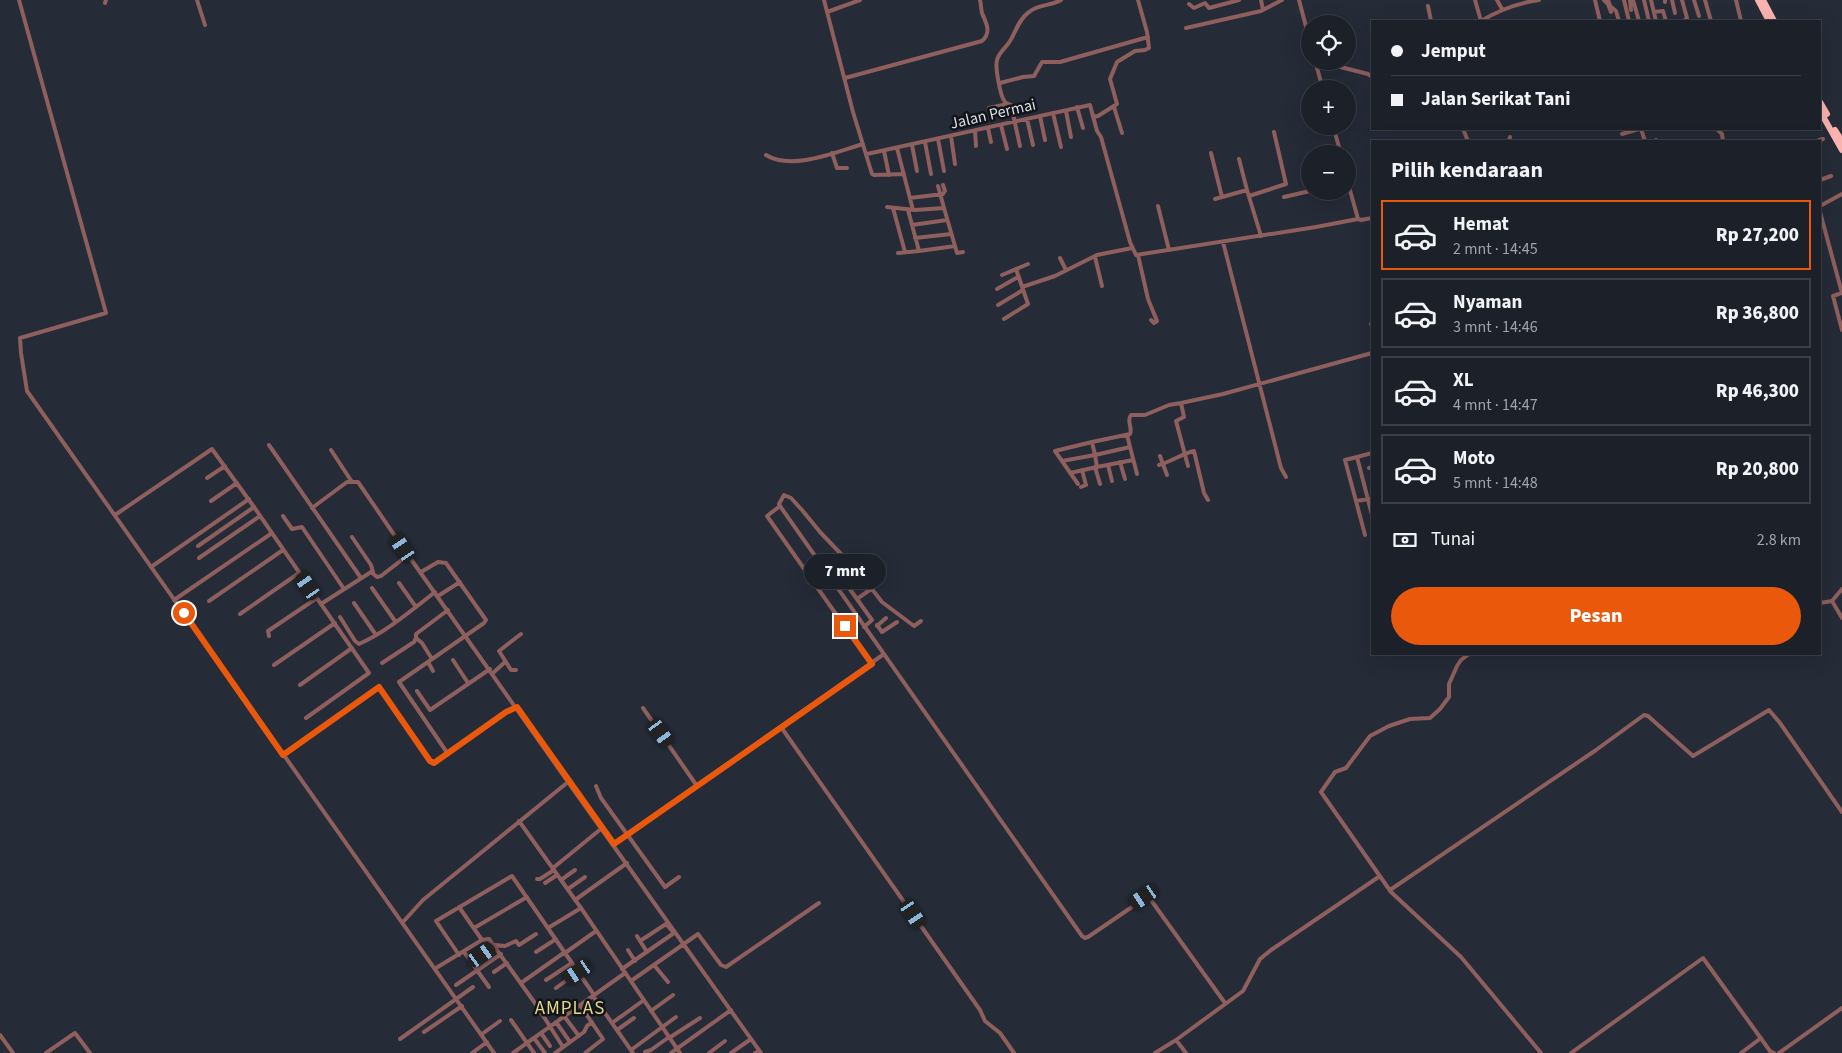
<!DOCTYPE html>
<html lang="id">
<head>
<meta charset="utf-8">
<style>
  :root { --surface:#1c2029; --page:#292d35; --text:#f1f3f6; --muted:#a0a3a8; --line:#3a3e46; --accent:#ea580c }
  body { margin:0; font-family:"Source Sans 3",sans-serif; background:var(--page); color:var(--text); height:100vh; display:flex; flex-direction:column; font-size:19px; white-space:nowrap }
  * { box-sizing:border-box; margin:0 }
  p { font-size:16px; color:var(--muted) }
  .icon { flex:none; width:28px; height:28px; fill:none; stroke:currentColor; stroke-width:2; stroke-linecap:round; stroke-linejoin:round }
  .map { position:relative; flex:1; overflow:hidden }
  .details { position:absolute; left:1371px; top:140px; width:450px; height:515px; display:flex; flex-direction:column; background:var(--surface); border-radius:0px; box-shadow:0 5px 20px #0002,0 0 0 1px var(--line) }
  .details>* { flex:none }
  .banner { position:absolute; left:1371px; top:20px; width:450px; height:110px; border-radius:0px; box-shadow:0 5px 20px #0002,0 0 0 1px var(--line); display:grid; align-content:center; height:110px; padding:0 20px; background:var(--surface) }
  .fabs { position:absolute; left:1301px; top:15px; display:grid; gap:10px }
  .fabs a { display:grid; place-items:center; width:55px; height:55px; border-radius:50%; background:var(--surface); box-shadow:0 5px 20px #0002,0 0 0 1px var(--line); font-size:25px }
  .end { position:absolute; width:22px; height:22px; margin:-11px; border:6px solid #ea580c; background:#fff; box-shadow:0 0 0 2px #fff }
  .from { border-radius:50% }
  .bubble { position:absolute; height:35px; border-radius:18px; background:var(--surface); box-shadow:0 5px 20px #0002,0 0 0 1px var(--line); font-size:16px; font-weight:800; line-height:35px; text-align:center }
  .car { position:absolute; width:15px; height:30px; margin:-15px -8px; border-radius:6px; box-shadow:0 0 4px 1px #0007; background:linear-gradient(#222 24%,#8ab4d8 0 40%,#222 0 76%,#8ab4d8 0 86%,#222 0) }
  .banner b { display:flex; align-items:center; gap:18px; height:48px; font-size:19px }
  .banner b+b { border-top:1px solid var(--line) }
  .banner i { width:12px; height:12px; background:var(--text) }
  ul { padding:0; list-style:none }
  li { display:flex; align-items:center; gap:15px; height:70px; margin:0 10px 8px; padding:0 10px; border:2px solid var(--line); border-radius:0px }
  li div { flex:1 }
  li b { display:block; font-size:19px }
  li em { font-style:normal; font-weight:800 }
  li.on { border-color:var(--accent) }
  li>.icon { width:45px; height:45px; stroke-width:1.5 }
  h2 { padding:0 20px; font-size:22px; line-height:60px }
  .pay { display:flex; align-items:center; gap:12px; height:55px; padding:0 20px; font-size:19px }
  .pay p { margin-inline-start:auto }
  .primary-button { display:flex; gap:10px; margin-top:auto; padding:10px 20px }
  .primary-button a { flex:1; height:58px; border-radius:30px; background:var(--accent); color:#fff; font-size:20px; font-weight:800; line-height:58px; text-align:center }
  .map>svg:first-child { display:block }
</style>
</head>
<body>
<div class="map">
<svg width="1842" height="1053" viewBox="0 0 1842 1053">
  <rect width="100%" height="100%" fill="#252b37"/>
  <g fill="none" stroke-linecap="round" stroke-linejoin="round">
    <path stroke="#8e5f5c" stroke-width="4" d="M19,0l87,313 -86,25 1,15 6,38 467,662
      M197,0l8,25
      M824,0l29,112 19,62 2,1 30,-1
      M1261,0l2,10
      M1299,0l11,42
      M1475,0l6,21
      M1497,0l5,9
      M1595,0l5,21
      M1604,0l4,4 3,8
      M1608,0l2,6 6,5 3,10
      M1624,0l5,21
      M1630,0l1,10
      M1633,0l6,21
      M1644,0l5,21
      M1651,0l5,21
      M1665,0v2
      M1672,0l3,13
      M1682,0l5,18 -3,3
      M1694,0l5,16
      M1705,0l6,21
      M1736,0l5,21
      M105,3l1,-3
      M1189,4l5,4 11,-5 4,5 30,-8
      M1428,6l3,15
      M827,12l33,-12
      M1654,12l9,-1 3,10
      M1481,21c18,-11 37,-18 58,-21
      M1186,28l75,-17 21,-11
      M1315,61l8,28
      M1317,61l51,13 4,3
      M845,78l137,-37c10,-9 4,-18 0,-28 -1,-4 -1,-9 -2,-13
      M1000,83l23,-6 11,-1 8,-14h18l88,-25
      M1077,107l6,21
      M1114,107l8,26
      M989,108l19,-4
      M1066,111l5,26
      M1053,113l8,34
      M1040,116l5,24
      M1093,117l5,-1 19,-12 -7,-25 7,-17 18,-11 10,-1 4,-2 -2,-16 -9,-32
      M1027,119l6,26
      M1001,125l6,24
      M1333,126l8,28
      M988,128l3,14
      M1463,129l5,12
      M1641,129l4,12
      M1718,130l4,4 1,7
      M975,131l1,15
      M1622,134l17,-5
      M951,136l4,28
      M938,139l6,32
      M1656,140l1,1
      M1509,141l1,-4
      M1817,141l6,-2
      M925,142l6,32
      M912,145l5,26
      M1020,146l-9,-41c-2,-1 -5,-1 -6,-3 -5,-6 -10,-35 -8,-42 2,-8 9,-12 13,-19 6,-10 9,-22 19,-29 9,-8 22,-6 32,-12
      M897,148l16,62
      M884,151l5,24
      M832,153l5,15h10
      M1211,153l11,44
      M867,154l223,-49 7,26 4,6 29,105 6,13 180,-28 42,-8 3,1 11,-2
      M766,155c26,16 70,-3 97,-11
      M1239,159l8,31 14,46
      M1820,180l11,-4
      M1348,183l10,36
      M1249,196l37,-12 -12,-52
      M1284,197l26,-6
      M910,198l33,-4 2,-3 -2,-6
      M1215,199l32,-9
      M1158,206l11,44
      M1820,206l22,-12
      M887,207l28,3 29,-2 -6,-22
      M893,208l12,44
      M908,210l11,41 36,-5 -11,-38
      M1820,212l22,81
      M912,225l35,-5
      M915,238l36,-4
      M1223,242l58,226 5,9
      M955,246l2,7 6,-1
      M898,253l21,-2
      M1138,255l10,44 9,22 -3,2 -3,-3
      M1095,257l7,29
      M1060,258l6,12
      M1002,275l26,-11
      M1022,287l33,-11 42,-21 35,-7
      M997,289l21,-12
      M1842,293l-9,3 9,34
      M998,305l25,-15
      M1004,319l24,-15 -12,-35
      M1371,324h1
      M1181,403l42,-9 149,-41
      M1127,435l10,39
      M269,445l92,133
      M1130,447l-35,8 2,12 36,-7
      M331,450l21,32
      M1372,453l-15,4 15,58
      M1160,456l7,19
      M1357,457l-12,3 11,41 13,-2
      M1062,461l33,-6 -3,-13 38,-8c3,-6 -4,-13 1,-19h14l24,-10 12,-2 3,14 -8,4 12,45
      M1120,462l5,17
      M1108,465l4,16
      M1159,465c12,-3 22,-11 35,-14l10,42 4,7
      M1095,467l5,17
      M1369,468l3,-1
      M1070,473l27,-6
      M207,478l18,-12
      M1078,484l-23,-33 37,-9
      M1081,487l5,-2 -4,-15
      M211,501l26,-18
      M1356,501l9,34
      M780,506l-13,10 104,148
      M312,508l35,-26h11l50,73
      M115,515l97,-66 42,58 67,97 50,-32 6,5 4,-1 27,-21 160,227
      M283,516l9,13 10,-2 42,62
      M352,537l19,28 2,7
      M198,546l56,-39
      M199,558l61,-42
      M834,566l10,15 -8,5
      M151,567l98,-68
      M421,572l17,-10 8,1 40,57 -2,3 -85,59 49,72
      M844,581l28,39 -8,7
      M399,583l17,24
      M372,588l23,33
      M438,596l22,-14
      M857,599l14,-10
      M174,600l98,-67
      M209,601l74,-51
      M1832,601l10,17
      M354,603l22,32
      M1820,603l12,-2 10,-12
      M240,614l59,-41
      M340,617l15,24 4,3c27,-12 53,-34 76,-52
      M921,621l-7,5 -32,-24 -21,-27 -41,-43 -18,-22 -11,-12 -7,-3 -5,9 1,2 302,430 3,2 3,-1 60,-41 77,107
      M877,625l5,7 15,-10
      M877,626l9,-8
      M269,636l-1,-5 49,-33
      M416,638l6,5 10,16
      M1469,654l-8,6 -4,6 -8,18v13l-9,12 -10,9 -20,1 -21,7 -19,10 -24,32 -11,4 -14,20 70,100 70,65 80,96
      M453,660l15,23
      M428,662l5,9
      M382,663l32,-21 2,-4v-4l32,-24
      M274,665l61,-42
      M516,670h-5l-12,-19 22,-17
      M493,673l12,-11
      M300,685l52,-37
      M417,691l13,19 60,-41
      M643,708l54,78
      M306,718l63,-45 -48,-69
      M781,727l199,283 5,11 15,12 14,20
      M283,755l96,-68 51,74 4,2 72,-51 11,-5
      M596,786l5,12 64,89 14,-10
      M519,821l62,87 99,145
      M614,844l270,-190
      M553,868l49,-40
      M537,879h3l14,-9
      M561,880l14,-10
      M545,883l12,-8
      M568,889l17,-12
      M1390,890l206,-140 48,-35 4,1 45,40 76,-46 11,13 62,89
      M575,900l52,-37
      M459,907l23,33
      M403,922l20,-22 145,-118 193,271
      M474,928l53,-31
      M548,928l33,-20
      M637,936l10,16
      M495,945l10,1 11,-5 3,4 17,-11
      M628,950l7,11
      M464,952l25,35
      M536,952l20,-13
      M565,953l31,-22
      M459,955l-23,-34 76,-45 82,119
      M471,963l24,-17
      M654,965l14,17
      M436,968l46,-28 7,-1 48,67 26,41
      M622,969l52,-36 -8,-9 -26,17
      M494,972l13,-9
      M546,980l26,-17
      M631,981l67,-47 23,31 5,2 93,-64
      M521,983l44,-31
      M456,985l45,-31
      M556,988l22,-16
      M593,996l40,57
      M580,1005l23,34 -18,14
      M651,1011l22,-16
      M564,1016l15,20
      M511,1020l23,33
      M556,1022l14,20
      M612,1023l32,-23
      M617,1030l17,-12
      M424,1032l38,-26
      M541,1033l9,13
      M482,1034l18,-13
      M0,1035l13,18
      M534,1038l11,15
      M669,1038l31,-20
      M400,1039l73,-52
      M1176,1040l10,13
      M631,1050l45,-33
      M645,1052l6,-2 18,-13
      M46,1053l29,-20 15,20
      M472,1053l15,-11
      M513,1053l112,-80
      M555,1053l29,-21 3,-6 5,-4
      M671,1053l60,-43
      M709,1053l16,-12
      M731,1053l20,-14
      M755,1053l2,-1 1,1
      M1155,1053l21,-13 67,-49 17,-32 11,-9 109,-74
      M1571,1053l132,-95 67,93 4,2
      M1741,1053l20,-15
      M1779,1053l63,-45"/>
    <path stroke="#fab3af" stroke-width="6" d="M1758,0l11,21
      M1763,0l11,21
      M1820,102l7,12
      M1820,111l22,39
      M1835,130l7,11"/>
  </g>
  <g fill="none" stroke-linecap="round" stroke-linejoin="round">
    <path stroke="#ea580c" stroke-width="6" d="M184,613l99,142 96,-68 51,74 4,2 72,-51 11,-5 97,137 258,-180 -27,-38"/>
  </g>
  <g text-anchor="middle" dominant-baseline="central" stroke-width="5" stroke-linejoin="round" paint-order="stroke">
    <g font-size="16" fill="#dbdfe7" stroke="#111419">
      <text transform="translate(993 114) rotate(-13)">Jalan Permai</text>
    </g>
    <g font-size="19" letter-spacing="1" fill="#e3d88a" stroke="#111419">
      <text x="570" y="1008">AMPLAS</text>
    </g>
  </g>
</svg>
<div class="fabs">
<a><svg class="icon" aria-label="locate" viewBox="0 0 24 24"><circle cx="12" cy="12" r="6"/><path d="M12 2v4M12 18v4M2 12h4M18 12h4"/></svg></a>
<a>+</a>
<a>−</a>
</div>
<i class="end from" style="left:184px;top:613px"></i>
<i class="end" style="left:845px;top:626px"></i>
<div class="bubble" style="left:804px;top:554px;width:82px">7 mnt</div>
<i class="car" style="left:403px;top:548px;rotate:326deg"></i>
<i class="car" style="left:308px;top:586px;rotate:325deg"></i>
<i class="car" style="left:661px;top:733px;rotate:144deg"></i>
<i class="car" style="left:1144px;top:897px;rotate:236deg"></i>
<i class="car" style="left:913px;top:914px;rotate:146deg"></i>
<i class="car" style="left:482px;top:955px;rotate:55deg"></i>
<i class="car" style="left:578px;top:972px;rotate:236deg"></i>
<div class="banner">
<b><i class="from"></i>Jemput</b>
<b><i></i>Jalan Serikat Tani</b>
</div>
<section class="details">
<h2>Pilih kendaraan</h2>
<ul>
<li class="on"><svg class="icon" aria-label="car" viewBox="0 0 24 24"><path d="M5 17H2v-5l4-1 3-4h7l3 4 3 1v5h-3M9 17h6M6 11h13"/><circle cx="7" cy="17" r="2"/><circle cx="17" cy="17" r="2"/></svg><div><b>Hemat</b><p>2 mnt · 14:45</p></div><em>Rp 27,200</em></li>
<li><svg class="icon" aria-label="car" viewBox="0 0 24 24"><path d="M5 17H2v-5l4-1 3-4h7l3 4 3 1v5h-3M9 17h6M6 11h13"/><circle cx="7" cy="17" r="2"/><circle cx="17" cy="17" r="2"/></svg><div><b>Nyaman</b><p>3 mnt · 14:46</p></div><em>Rp 36,800</em></li>
<li><svg class="icon" aria-label="car" viewBox="0 0 24 24"><path d="M5 17H2v-5l4-1 3-4h7l3 4 3 1v5h-3M9 17h6M6 11h13"/><circle cx="7" cy="17" r="2"/><circle cx="17" cy="17" r="2"/></svg><div><b>XL</b><p>4 mnt · 14:47</p></div><em>Rp 46,300</em></li>
<li><svg class="icon" aria-label="car" viewBox="0 0 24 24"><path d="M5 17H2v-5l4-1 3-4h7l3 4 3 1v5h-3M9 17h6M6 11h13"/><circle cx="7" cy="17" r="2"/><circle cx="17" cy="17" r="2"/></svg><div><b>Moto</b><p>5 mnt · 14:48</p></div><em>Rp 20,800</em></li>
</ul>
<div class="pay"><svg class="icon" aria-label="cash" viewBox="0 0 24 24"><path d="M3 7h18v10H3z"/><circle cx="12" cy="12" r="2"/></svg>Tunai<p>2.8 km</p></div>
<div class="primary-button"><a>Pesan</a></div>
</section>
</div>
</body>
</html>
